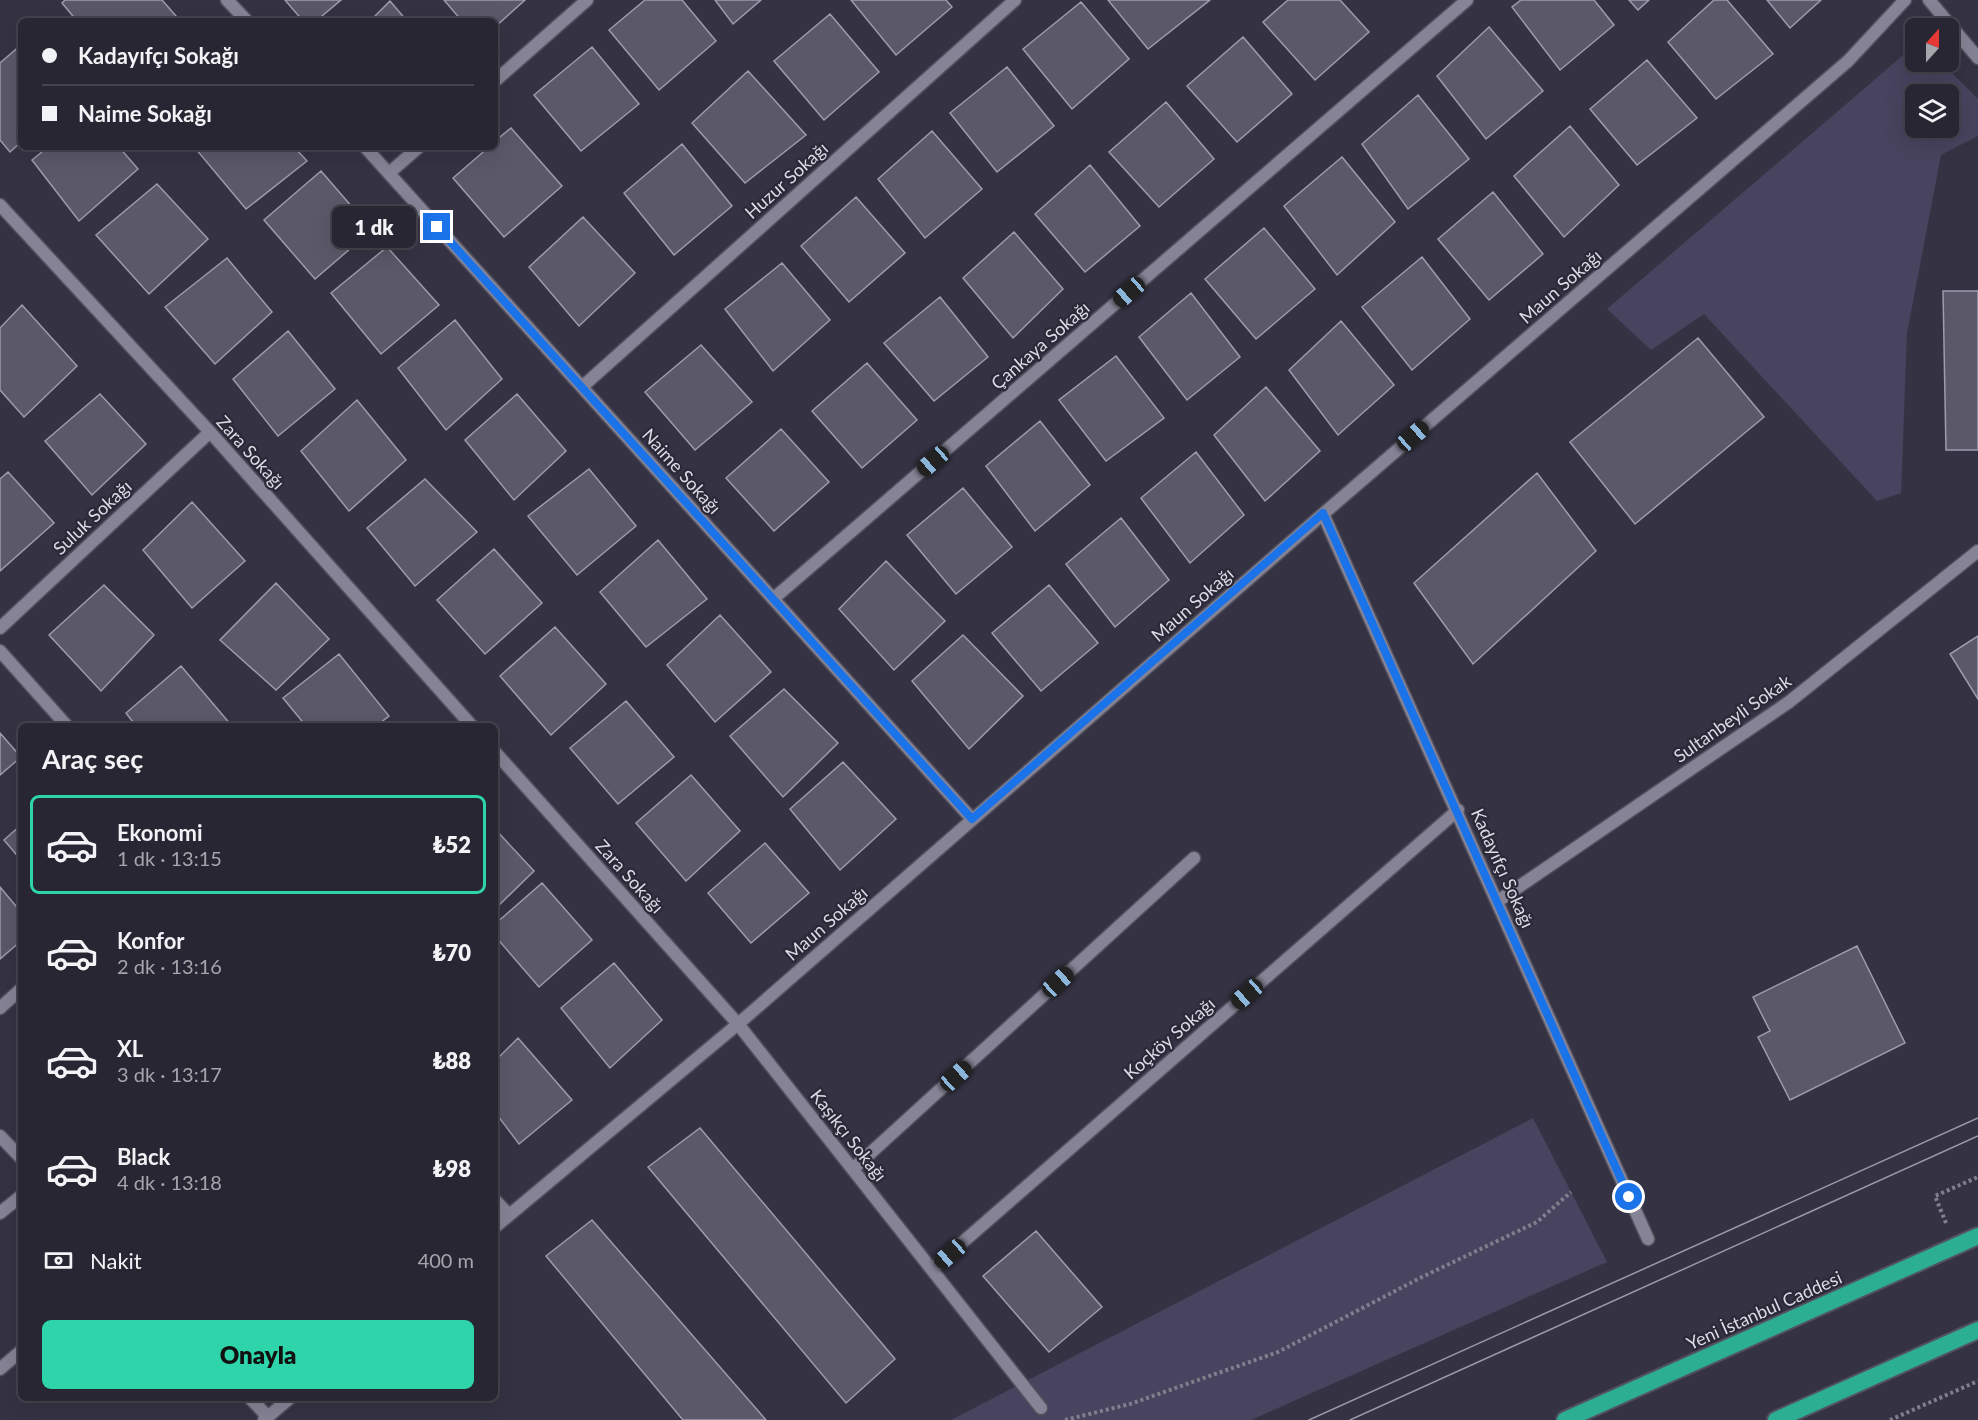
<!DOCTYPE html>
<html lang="tr">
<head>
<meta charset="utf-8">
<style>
  :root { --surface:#282632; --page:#302e3a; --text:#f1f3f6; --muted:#a5a5ac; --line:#44434d; --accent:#2ed4aa }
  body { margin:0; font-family:Lato,sans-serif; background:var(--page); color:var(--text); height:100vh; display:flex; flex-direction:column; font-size:22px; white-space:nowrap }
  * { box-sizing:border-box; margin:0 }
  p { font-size:20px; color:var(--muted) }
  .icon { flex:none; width:33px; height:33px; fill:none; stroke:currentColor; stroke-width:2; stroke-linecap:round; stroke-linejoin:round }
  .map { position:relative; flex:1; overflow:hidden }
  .sheet { position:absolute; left:18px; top:723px; width:480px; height:678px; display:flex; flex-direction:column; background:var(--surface); border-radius:9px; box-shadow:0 6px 24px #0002,0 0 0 2px var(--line) }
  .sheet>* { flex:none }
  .guide { position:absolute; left:18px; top:18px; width:480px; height:132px; border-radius:9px; box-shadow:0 6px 24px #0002,0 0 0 2px var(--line); display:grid; align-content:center; height:132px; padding:0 24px; background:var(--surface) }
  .needle { width:39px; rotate:21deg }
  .tools { position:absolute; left:1905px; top:18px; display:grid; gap:12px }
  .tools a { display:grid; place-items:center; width:54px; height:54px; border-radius:9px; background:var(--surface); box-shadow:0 6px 24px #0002,0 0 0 2px var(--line); font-size:30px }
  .end { position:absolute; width:27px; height:27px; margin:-14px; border:8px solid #1a73e8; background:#fff; box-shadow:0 0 0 3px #fff }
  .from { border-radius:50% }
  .bubble { position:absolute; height:42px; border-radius:9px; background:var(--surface); box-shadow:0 6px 24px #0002,0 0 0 2px var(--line); font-size:20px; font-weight:800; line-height:42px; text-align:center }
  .car { position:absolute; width:18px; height:36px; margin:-18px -9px; border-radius:8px; box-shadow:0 0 4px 2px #0007; background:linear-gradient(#222 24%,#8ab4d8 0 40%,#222 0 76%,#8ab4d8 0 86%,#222 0) }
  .guide b { display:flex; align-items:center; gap:21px; height:57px; font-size:22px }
  .guide b+b { border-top:2px solid var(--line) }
  .guide i { width:15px; height:15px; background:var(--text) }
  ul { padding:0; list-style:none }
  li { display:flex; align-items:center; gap:18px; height:99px; margin:0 12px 9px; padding:0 12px; border:3px solid transparent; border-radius:9px }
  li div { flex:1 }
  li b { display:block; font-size:22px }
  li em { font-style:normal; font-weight:800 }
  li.current { border-color:var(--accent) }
  li>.icon { width:54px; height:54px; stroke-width:1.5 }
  h2 { padding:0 24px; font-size:27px; line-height:72px }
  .pay { display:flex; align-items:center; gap:15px; height:66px; padding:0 24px; font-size:22px }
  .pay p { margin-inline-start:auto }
  .action { display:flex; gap:12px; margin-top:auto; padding:12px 24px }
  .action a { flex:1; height:69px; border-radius:9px; background:var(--accent); color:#111; font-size:24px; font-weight:800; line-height:69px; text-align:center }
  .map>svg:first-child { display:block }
</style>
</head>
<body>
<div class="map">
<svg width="1978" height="1420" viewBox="0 0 1978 1420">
  <rect width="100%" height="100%" fill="#353343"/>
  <path fill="#48435e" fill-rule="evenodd" d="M1915,45l1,17h25l37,37v37l-37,19 -34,178 -6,160 -24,8 -173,-187 -53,36 -44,-41zM1916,94h32v34h-32z
    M1533,1118l74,144 -356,158h-300z"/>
  <path fill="#5b5869" stroke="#9e9bae" stroke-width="1.5" d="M65,0h97l14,16 -5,5h-94l-15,-18z
    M285,0h56l-25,21h-13z
    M444,0h81l-30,27v-6h-33z
    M645,0h37l34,41 -57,49 -50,-60z
    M715,0h46l-28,24z
    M851,0h95l6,7 -56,48z
    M1108,0h102l-62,49z
    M1288,0h52l29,32 -54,48 -52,-58z
    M1521,0h73l20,25 -54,45 -48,-63z
    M1629,0h20l-11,10z
    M1714,0h13l46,54 -57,45 -48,-57z
    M1767,0h54l-31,28z
    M390,1l17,20h-37z
    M1081,2l48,57 -57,50 -49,-60z
    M830,14l49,58 -55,48 -50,-59z
    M1489,27l54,64 -57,48 -49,-63z
    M1243,37l49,57 -55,48 -50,-56z
    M21,45v97l-11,10 -10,-12v-77z
    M592,47l47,57 -58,47 -47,-56z
    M1647,60l50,58 -60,47 -47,-56z
    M1007,67l47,59 -57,46 -47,-59z
    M748,71l58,64 -61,48 -53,-60z
    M1418,95l51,64 -61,50 -46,-65z
    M1166,102l48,57 -55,48 -50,-55z
    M1570,126l49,59 -55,52 -50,-61z
    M511,128l51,58 -58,51 -51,-59 36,-31h6v-6z
    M932,131l50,58 -57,49 -47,-59z
    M682,144l50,62 -58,49 -50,-62z
    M48,147h71l19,22 -59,52 -47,-61z
    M294,147l13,14 -61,48 -51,-61z
    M1342,157l53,65 -58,53 -53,-69z
    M1090,165l50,61 -55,46 -50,-58z
    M321,171l51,59 -57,49 -51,-59z
    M157,184l51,55 -59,55 -53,-59z
    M1493,192l50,62 -54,46 -51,-61z
    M856,197l49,56 -56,49 -48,-56z
    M583,217l52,56 -56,53 -50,-59z
    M1264,228l51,61 -59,50 -51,-60z
    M1014,232l49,57 -50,49 -50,-60z
    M387,247l52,58 -58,49 -50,-61z
    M1422,257l48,62 -58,51 -50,-63z
    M227,258l45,54 -57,52 -50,-57z
    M782,263l48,57 -57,51 -48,-62z
    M1943,291h35v159h-32z
    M1191,293l49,64 -53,43 -48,-63z
    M940,297l48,60 -54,44 -50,-58z
    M22,305l55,61 -53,51 -24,-27v-62z
    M455,320l47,59 -56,51 -48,-62z
    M1341,321l53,64 -56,50 -49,-65z
    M288,331l47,58 -57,47 -45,-57z
    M1698,338l66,79 -129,107 -65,-82z
    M701,345l51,57 -57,48 -50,-58z
    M1116,356l48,62 -58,43 -47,-61z
    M867,363l50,57 -55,48 -50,-57z
    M1266,387l54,64 -55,50 -51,-66z
    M100,394l46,50 -54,51 -47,-54z
    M517,394l49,57 -52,49 -49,-60z
    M357,400l49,60 -57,51 -48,-60z
    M1040,421l50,64 -55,46 -49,-65z
    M781,429l48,53 -55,49 -48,-53z
    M1196,452l48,63 -54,48 -49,-65z
    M589,469l47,57 -59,49 -49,-59z
    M8,472l46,51 -54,48v-92z
    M1537,473l59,78 -123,113 -59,-81z
    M425,479l52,53 -62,54 -48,-58z
    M963,488l49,59 -56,47 -49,-59z
    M192,502l53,59 -53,47 -49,-58z
    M1121,518l48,62 -54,47 -49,-63z
    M658,540l49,59 -61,48 -46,-55z
    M494,549l48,54 -57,51 -48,-54z
    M886,561l59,60 -51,49 -55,-61z
    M276,583l53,56 -53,51 -56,-50z
    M104,585l50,50 -53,56 -52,-56z
    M1049,585l49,58 -57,48 -49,-58z
    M720,615l51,57 -56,50 -48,-57z
    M555,627l51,57 -55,51 -51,-59z
    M963,635l60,61 -54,53 -57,-68z
    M1978,636v63l-28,-45z
    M339,654l50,62 -13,10h-70l-23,-28z
    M181,666l51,60h-96l-10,-13z
    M784,689l54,54 -55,54 -53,-61z
    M626,701l48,56 -56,47 -48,-56z
    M0,733l21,24 -21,18z
    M843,762l53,57 -56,51 -50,-61z
    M691,775l49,56 -54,50 -50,-58z
    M21,825v35l-17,-20z
    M495,829l39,42 -39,38z
    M765,843l44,50 -58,50 -43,-50z
    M542,883l50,57 -53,47 -44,-51v-12z
    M0,887l21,25v29l-21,18z
    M1857,946l48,97 -115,57 -32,-63 12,-6 -17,-34z
    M614,963l48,57 -52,48 -49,-60z
    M518,1038l54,62 -53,44 -24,-32v-51z
    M700,1128l195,231 -49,44 -198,-236z
    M592,1220l174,200h-83l-137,-164z
    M1036,1231l66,76 -53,45 -66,-76z"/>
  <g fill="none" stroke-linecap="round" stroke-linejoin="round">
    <defs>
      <path id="minor" d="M227,0l20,21
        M1929,0l49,58
        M495,81l92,-81
        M365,147l607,672
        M389,173l30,-26
        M0,205l210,227 262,294
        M582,387l433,-387
        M1323,514l325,725
        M773,599l694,-599
        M0,628l210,-196
        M0,651l67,75
        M495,752l243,272 303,384
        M1498,901l291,-199 189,-151
        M0,1008l21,-19
        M0,1136l21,22
        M853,1169l341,-311
        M495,1200l14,15
        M0,1213l21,-17
        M495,1227l243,-203 585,-510 525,-453 57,-61
        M932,1269l526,-459
        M0,1369l21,-18
        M250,1398l18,19
        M264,1420l26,-22"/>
      <path id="trunk" d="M1565,1420l413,-184
        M1776,1420l202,-90"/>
    </defs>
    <use href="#minor" stroke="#52515e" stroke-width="15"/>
    <use href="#trunk" stroke="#52515e" stroke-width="20"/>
    <path stroke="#817f8d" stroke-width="4" stroke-dasharray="3 3" stroke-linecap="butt" d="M1946,1223l-11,-27 43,-19
      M1065,1420l65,-16 148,-52 144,-75 115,-55 34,-30
      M1890,1420l88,-39"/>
    <use href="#minor" stroke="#868396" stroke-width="12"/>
    <use href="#trunk" stroke="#2bae92" stroke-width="16"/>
    <path stroke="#9b9aa6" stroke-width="1.5" d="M1309,1420l669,-302
      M1350,1420l628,-284"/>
  </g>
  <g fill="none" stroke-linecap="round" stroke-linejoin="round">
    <path stroke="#1a73e8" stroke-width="8" d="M437,227l535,592 351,-306 306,684"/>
  </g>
  <g text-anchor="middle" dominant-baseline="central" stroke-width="4.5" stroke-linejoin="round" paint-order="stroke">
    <g font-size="18" fill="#dcdbe5" stroke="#2b2938">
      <text transform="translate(786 180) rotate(-42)">Huzur Sokağı</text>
      <text transform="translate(1560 286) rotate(-41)">Maun Sokağı</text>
      <text transform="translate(1040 345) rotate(-41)">Çankaya Sokağı</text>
      <text transform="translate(251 452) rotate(48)">Zara Sokağı</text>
      <text transform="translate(682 471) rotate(48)">Naime Sokağı</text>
      <text transform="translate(92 517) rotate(-43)">Suluk Sokağı</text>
      <text transform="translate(1192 604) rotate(-41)">Maun Sokağı</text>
      <text transform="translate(1732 718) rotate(-35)">Sultanbeyli Sokak</text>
      <text transform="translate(1503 868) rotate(66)">Kadayıfçı Sokağı</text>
      <text transform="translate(630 876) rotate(48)">Zara Sokağı</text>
      <text transform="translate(826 923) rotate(-41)">Maun Sokağı</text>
      <text transform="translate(1169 1038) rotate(-41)">Koçköy Sokağı</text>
      <text transform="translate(849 1135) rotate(52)">Kaşıkçı Sokağı</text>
      <text transform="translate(1764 1310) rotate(-24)">Yeni İstanbul Caddesi</text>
    </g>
  </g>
</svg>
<div class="tools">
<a><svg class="needle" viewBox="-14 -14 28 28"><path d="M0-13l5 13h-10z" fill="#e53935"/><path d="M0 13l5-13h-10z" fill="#a5a5ac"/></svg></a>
<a><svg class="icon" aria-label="layers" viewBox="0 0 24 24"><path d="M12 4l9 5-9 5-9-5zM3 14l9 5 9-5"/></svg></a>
</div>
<i class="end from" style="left:1629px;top:1197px"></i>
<i class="end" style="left:437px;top:227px"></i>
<div class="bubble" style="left:332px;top:206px;width:84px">1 dk</div>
<i class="car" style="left:1129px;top:292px;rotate:229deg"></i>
<i class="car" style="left:1413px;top:436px;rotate:49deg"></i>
<i class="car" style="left:933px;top:461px;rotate:229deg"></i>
<i class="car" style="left:1058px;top:982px;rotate:48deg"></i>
<i class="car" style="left:1247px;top:994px;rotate:229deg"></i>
<i class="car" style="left:956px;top:1076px;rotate:48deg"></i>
<i class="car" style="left:950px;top:1254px;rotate:229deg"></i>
<div class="guide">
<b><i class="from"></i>Kadayıfçı Sokağı</b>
<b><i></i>Naime Sokağı</b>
</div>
<section class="sheet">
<h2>Araç seç</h2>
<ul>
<li class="current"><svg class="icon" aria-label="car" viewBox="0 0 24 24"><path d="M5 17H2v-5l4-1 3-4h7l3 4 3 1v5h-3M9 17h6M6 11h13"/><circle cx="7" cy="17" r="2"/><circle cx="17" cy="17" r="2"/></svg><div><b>Ekonomi</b><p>1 dk · 13:15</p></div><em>₺52</em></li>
<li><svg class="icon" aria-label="car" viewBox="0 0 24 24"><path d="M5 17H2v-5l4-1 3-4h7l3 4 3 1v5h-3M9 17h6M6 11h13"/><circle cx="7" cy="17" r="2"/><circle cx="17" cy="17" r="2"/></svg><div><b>Konfor</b><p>2 dk · 13:16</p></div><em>₺70</em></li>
<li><svg class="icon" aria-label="car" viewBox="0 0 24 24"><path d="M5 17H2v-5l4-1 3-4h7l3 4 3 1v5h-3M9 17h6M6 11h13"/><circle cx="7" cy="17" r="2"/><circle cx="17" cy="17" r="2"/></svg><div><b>XL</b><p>3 dk · 13:17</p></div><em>₺88</em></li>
<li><svg class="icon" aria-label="car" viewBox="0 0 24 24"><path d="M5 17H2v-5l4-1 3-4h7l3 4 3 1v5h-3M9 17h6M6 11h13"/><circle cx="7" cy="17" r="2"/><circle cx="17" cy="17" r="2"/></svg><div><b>Black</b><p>4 dk · 13:18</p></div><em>₺98</em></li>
</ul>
<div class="pay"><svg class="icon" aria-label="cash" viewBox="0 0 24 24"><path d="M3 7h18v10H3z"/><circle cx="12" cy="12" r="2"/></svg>Nakit<p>400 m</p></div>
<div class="action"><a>Onayla</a></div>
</section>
</div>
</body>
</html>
